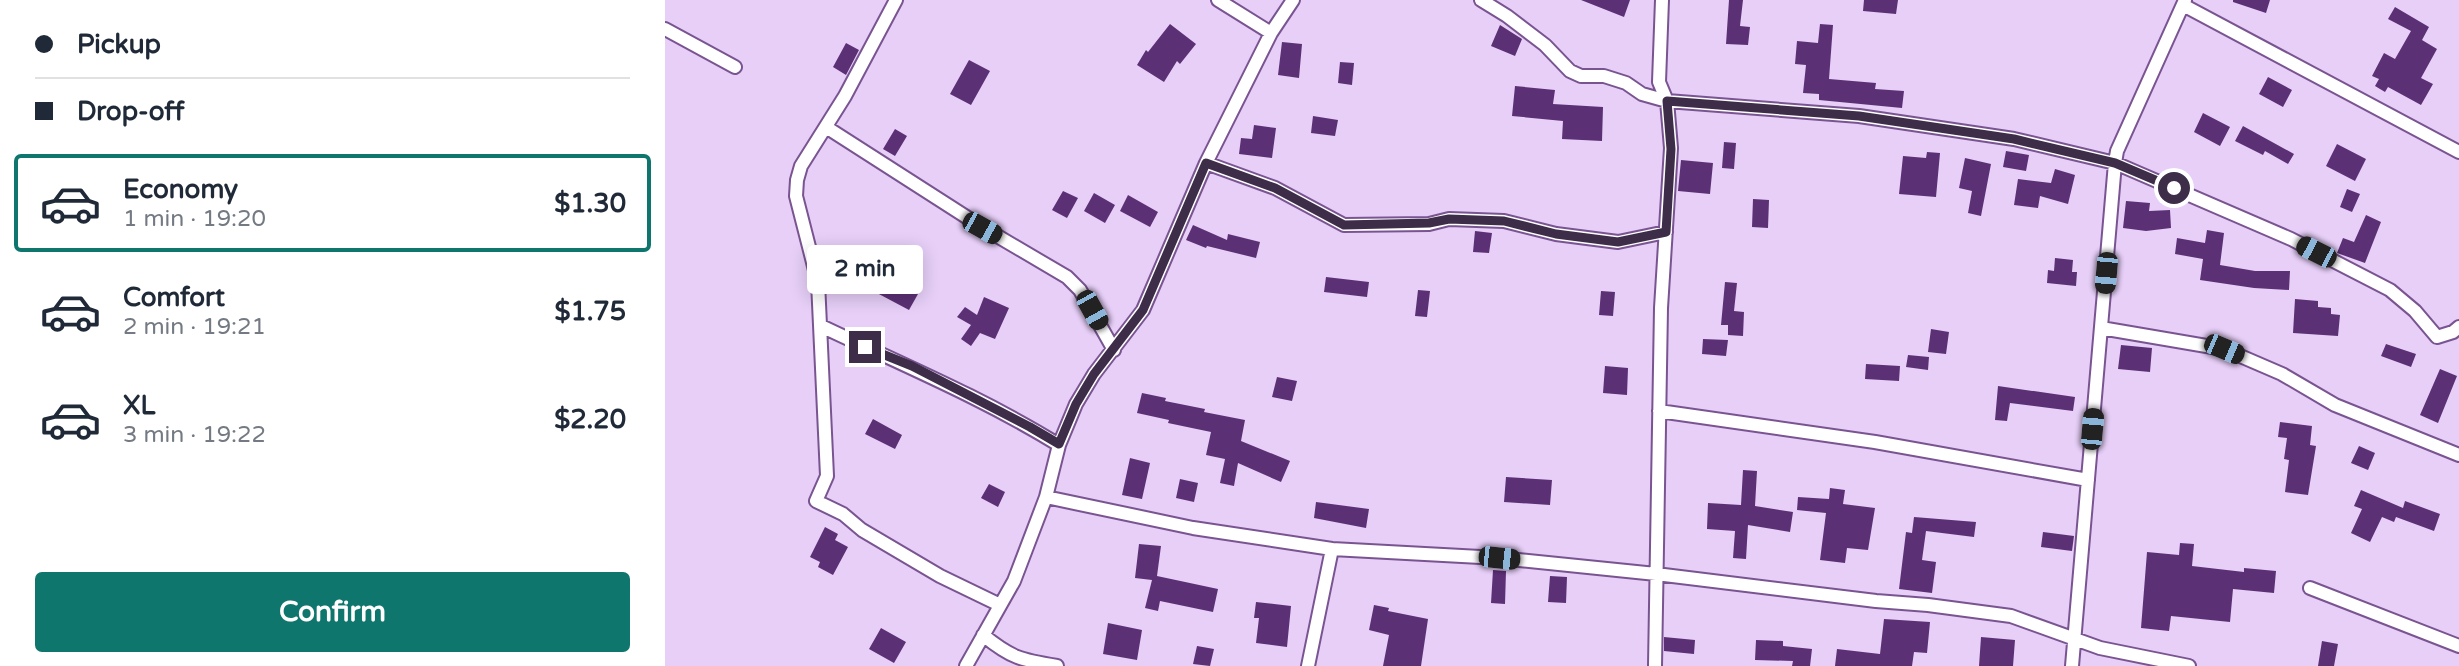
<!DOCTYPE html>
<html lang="en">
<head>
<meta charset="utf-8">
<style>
  :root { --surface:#fff; --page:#f6f6f7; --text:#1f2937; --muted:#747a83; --line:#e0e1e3; --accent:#0f766e }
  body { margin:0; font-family:"Varela Round",sans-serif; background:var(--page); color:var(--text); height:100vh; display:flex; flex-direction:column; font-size:26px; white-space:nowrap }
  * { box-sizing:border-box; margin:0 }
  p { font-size:23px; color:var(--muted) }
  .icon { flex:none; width:38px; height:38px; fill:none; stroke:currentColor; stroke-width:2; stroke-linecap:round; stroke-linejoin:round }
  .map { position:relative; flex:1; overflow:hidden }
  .drawer { display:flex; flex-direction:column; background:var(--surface); width:665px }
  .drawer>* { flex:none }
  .banner { display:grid; align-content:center; height:154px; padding:0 35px; background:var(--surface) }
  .end { position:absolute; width:32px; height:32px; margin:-16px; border:9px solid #3d2d48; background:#fff; box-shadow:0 0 0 4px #fff }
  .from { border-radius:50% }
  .bubble { position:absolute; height:49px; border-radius:7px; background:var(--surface); box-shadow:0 4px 18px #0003; font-size:23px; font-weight:700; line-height:49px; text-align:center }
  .car { position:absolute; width:21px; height:42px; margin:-21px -10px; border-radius:9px; box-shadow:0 0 5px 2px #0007; background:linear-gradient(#222 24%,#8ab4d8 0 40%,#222 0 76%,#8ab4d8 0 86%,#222 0) }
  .banner b { display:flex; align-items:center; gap:24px; height:66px; font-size:26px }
  .banner b+b { border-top:2px solid var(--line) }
  .banner i { width:18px; height:18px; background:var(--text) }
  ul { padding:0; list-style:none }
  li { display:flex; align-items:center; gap:21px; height:98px; margin:0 14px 10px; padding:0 21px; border:4px solid transparent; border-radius:7px }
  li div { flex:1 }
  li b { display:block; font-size:26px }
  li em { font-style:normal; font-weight:700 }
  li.current { border-color:var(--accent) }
  li>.icon { width:63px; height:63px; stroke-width:1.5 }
  .button { display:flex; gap:14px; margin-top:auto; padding:14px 35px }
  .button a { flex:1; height:80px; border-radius:7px; background:var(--accent); color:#fff; font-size:28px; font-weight:700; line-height:80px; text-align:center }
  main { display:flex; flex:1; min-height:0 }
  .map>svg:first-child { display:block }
</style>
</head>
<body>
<main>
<section class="drawer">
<div class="banner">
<b><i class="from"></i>Pickup</b>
<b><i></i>Drop-off</b>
</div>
<ul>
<li class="current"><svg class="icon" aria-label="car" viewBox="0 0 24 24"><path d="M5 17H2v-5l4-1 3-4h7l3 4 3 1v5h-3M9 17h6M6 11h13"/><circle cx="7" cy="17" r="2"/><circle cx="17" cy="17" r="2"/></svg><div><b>Economy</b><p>1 min · 19:20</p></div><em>$1.30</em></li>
<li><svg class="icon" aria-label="car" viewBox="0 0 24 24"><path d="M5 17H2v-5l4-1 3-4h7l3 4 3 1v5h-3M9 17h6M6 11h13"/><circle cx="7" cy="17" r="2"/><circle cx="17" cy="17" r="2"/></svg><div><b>Comfort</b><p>2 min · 19:21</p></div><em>$1.75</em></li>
<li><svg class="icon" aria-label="car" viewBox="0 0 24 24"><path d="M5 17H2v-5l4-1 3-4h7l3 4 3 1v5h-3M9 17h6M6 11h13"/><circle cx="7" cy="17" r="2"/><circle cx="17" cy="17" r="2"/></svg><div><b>XL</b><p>3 min · 19:22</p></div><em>$2.20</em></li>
</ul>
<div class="button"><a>Confirm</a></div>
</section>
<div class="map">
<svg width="1794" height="666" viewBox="0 0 1794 666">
  <rect width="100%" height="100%" fill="#e7cff8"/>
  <path fill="#5c3075" d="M916,0h49l-6,17z
    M1064,0h14l-3,26 10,1 -2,18 -22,-1z
    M1199,0h34l-2,14 -33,-3z
    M1568,0h37l-4,13 -33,-11z
    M1730,7l34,20 -7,13 15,9 -16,29 12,6 -12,21 -33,-18 -3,5 -10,-6 4,-7 -7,-3 12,-23 11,6 16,-28 -23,-12z
    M505,24l26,20 -16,20 -3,-3 -13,21 -27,-17 9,-15 2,2z
    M1155,24l13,1 -4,54 47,4 -1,6 29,2 -2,17 -83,-8v-6l-16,-1 3,-28 -11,-1 2,-23 21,2z
    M835,25l22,14 -7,17 -24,-10z
    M617,42l20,2 -3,34 -21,-3z
    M181,43l13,7 -13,25 -13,-8z
    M304,60l21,11 -19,34 -21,-11z
    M675,62l14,1 -2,22 -14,-2z
    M1603,77l24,13 -9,17 -24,-13z
    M850,86l40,4 -2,14 50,3 -1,34 -40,-2 1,-18 -51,-5z
    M1538,113l27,14 -10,19 -26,-14z
    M648,116l25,4 -3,16 -24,-3z
    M589,125l22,3 -4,30 -33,-4 2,-16 11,1z
    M1578,126l51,28 -6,10 -23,-13 -2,4 -28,-14z
    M230,129l12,7 -12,20 -12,-7z
    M1059,142l12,1 -2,26 -12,-1z
    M1672,144l29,15 -11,22 -29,-15z
    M1341,151l23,4 -3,16 -23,-4z
    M1262,152l13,1 -4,44 -37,-3 4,-38 23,2z
    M1300,158l26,6 -10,52 -13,-3 4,-22 -13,-3z
    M1016,160l32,3 -3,31 -32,-3z
    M1390,169l20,6 -7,29 -28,-8 -2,12 -24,-3 4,-26 33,4z
    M1682,189l13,5 -8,18 -12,-5z
    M398,191l15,7 -11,20 -15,-8z
    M429,193l21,12 -10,18 -21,-12z
    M463,195l30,17 -8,15 -30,-16z
    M1088,199l16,1 -1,28 -16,-1z
    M1461,201l24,2 -1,8 21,-1 1,18 -25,3 -23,-3z
    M1701,215l15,7 -16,41 -28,-10 6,-15 11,4z
    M528,225l34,15 1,-6 32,8 -4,16 -49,-12 -1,2 -20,-8z
    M1542,230l17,3 -4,32 35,6h35l-1,19 -35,-2 -54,-8 3,-21 -28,-5 2,-16 28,5z
    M810,231l17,2 -3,20 -16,-1z
    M1390,258l18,2 -1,12h5l-1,14 -29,-3 1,-13 6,1z
    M221,277l32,17 -9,16 -32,-17z
    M661,277l43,5 -2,15 -43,-5z
    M1060,282l12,1 -3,28 10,1 -1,24 -15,-1v-10h-7z
    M753,290l12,1 -3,26 -12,-1z
    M936,291l14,1 -2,24 -14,-1z
    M319,297l25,11 -14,31 -15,-6 -9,13 -10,-7 10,-14 -14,-8 8,-10 12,8z
    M1630,299l23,2v6l13,1v6l9,1 -2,21 -45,-3z
    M1266,329l18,3 -3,22 -18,-2z
    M1038,339l25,1 -2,16 -24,-2z
    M1721,344l30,10 -5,13 -30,-11z
    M1456,345l31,3 -2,24 -32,-3z
    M1243,355l21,2 -1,13 -22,-3z
    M1201,364l34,2 -1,15 -34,-2z
    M940,366l23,2 -1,27 -24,-2z
    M1775,369l17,7 -19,47 -18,-8z
    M612,377l20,4 -5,20 -20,-4z
    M1333,386l77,11 -2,14 -63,-8 -3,18 -12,-1z
    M477,393l24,5 -1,3 40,8 -1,3 41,8 -4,21 49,20 -9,21 -43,-19 -4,23 -14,-3 5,-24 -19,-4 5,-23 -43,-9 1,-3 -32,-7z
    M208,419l29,16 -7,14 -30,-15z
    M1615,422l32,4 -2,19 6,1 -8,49 -23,-3 4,-32 -5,-1 3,-21 -9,-1z
    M1694,446l16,7 -7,17 -17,-7z
    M465,458l20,5 -8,36 -20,-4z
    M1078,470l14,1 -2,35 38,6 -3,20 -42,-7 -2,34 -13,-1 2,-27 -28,-2 1,-26 33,2z
    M841,477l46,3 -2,25 -46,-3z
    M515,479l18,4 -4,19 -18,-4z
    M324,484l16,8 -7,15 -17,-9z
    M1165,488l15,2 -2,14 32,4 -7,42 -21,-2 -2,15 -25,-3 6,-47 -29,-3 1,-13 31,2z
    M1696,490l42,18 2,-7 35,13 -6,17 -38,-14 -2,5 -12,-5 -12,25 -19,-9 11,-24 -8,-3z
    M651,502l53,7 -3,19 -52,-10z
    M1249,517l62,5 -2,15 -48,-6 -4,29 14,2 -4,31 -33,-4 7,-57 6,1z
    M160,527l13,7 -3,6 13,7 -15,28 -15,-8 2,-5 -10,-5z
    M1378,532l31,4 -2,15 -31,-4z
    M1515,543l14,1 -2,22 52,6v-4l32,3 -2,22 -41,-4 -3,33 -59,-6 -2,15 -28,-3 6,-76 32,3z
    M474,544l22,2 -4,30 61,13 -5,23 -53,-11 -2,10 -13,-3 7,-28 -17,-2z
    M828,570l13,1 -1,33 -14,-1z
    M885,576l17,1 -1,26 -18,-1z
    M591,602l35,4 -4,41 -31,-4 3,-25h-5z
    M709,605l15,3 -1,3 40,8 -7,47h-38l6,-31 -20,-5z
    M1219,619l46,3 -3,31 -13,-1 -2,14h-77l2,-17 43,5z
    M443,623l34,7 -5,30 -34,-6z
    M216,628l25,14 -12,21 -25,-14z
    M999,637l31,3 -1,14 -30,-3z
    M1316,637l34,3 -2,26h-34z
    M1091,640l27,1v5l29,3 -2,17h-18l1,-5 -38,-1z
    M1657,641l16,3 -4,22h-16z
    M532,646l17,3 -4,17 -17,-2z"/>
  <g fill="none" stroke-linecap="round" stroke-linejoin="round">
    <defs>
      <path id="minor" d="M231,0l-51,96 -44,70 -4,14 -1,16 22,86 9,194 -11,25 27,13 19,16 78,46 60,29
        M553,0l53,33
        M816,0l26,16 38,29 25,26 11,5h23l22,7 16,11 25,7 192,15 155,23 101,24 176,76 99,51 25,21 22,26 16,-5 6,-5
        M1518,5l276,147
        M0,29l70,38
        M161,127l156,100 85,50 13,13 34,60
        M541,163l69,25 69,37 85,-1 20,-5 55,2 52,13 62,8 48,-10
        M156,326c80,38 162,72 238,119
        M1436,328l123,21 58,25 53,31 124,50
        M994,411l216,31 213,38
        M381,497l147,31 139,21 167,9 157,16 220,27 52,4 83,11 89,32 89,18
        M1645,588l149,58
        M318,635c28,23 38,25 74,31
        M301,666l48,-85 32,-84 13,-52 17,-41 18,-30 49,-64 63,-147 65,-130 22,-33
        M643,666l24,-117
        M990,666l6,-358 10,-160 -4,-47 -8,-19 3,-82
        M1407,666l43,-503 2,-12 68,-151"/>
    </defs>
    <use href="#minor" stroke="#795491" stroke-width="16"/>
    <use href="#minor" stroke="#fff" stroke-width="12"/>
  </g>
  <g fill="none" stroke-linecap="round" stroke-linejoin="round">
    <path stroke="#3d2d48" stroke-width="9" d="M200,347l47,19 118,61 29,17 17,-40 18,-30 49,-64 63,-147 69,25 69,37 85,-2 20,-4 55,2 52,13 62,8 48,-10 5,-83 -4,-48 192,15 155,23 101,24 59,25"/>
  </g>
</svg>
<i class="end from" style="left:1509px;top:188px"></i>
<i class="end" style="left:200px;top:347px"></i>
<div class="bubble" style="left:142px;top:245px;width:116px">2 min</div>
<i class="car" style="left:317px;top:228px;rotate:119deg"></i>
<i class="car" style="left:1651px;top:252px;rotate:297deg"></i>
<i class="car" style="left:1441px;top:273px;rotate:185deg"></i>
<i class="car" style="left:427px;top:310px;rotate:151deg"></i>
<i class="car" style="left:1559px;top:349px;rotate:113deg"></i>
<i class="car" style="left:1427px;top:429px;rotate:5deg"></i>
<i class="car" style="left:834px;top:558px;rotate:96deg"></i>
</div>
</main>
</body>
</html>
